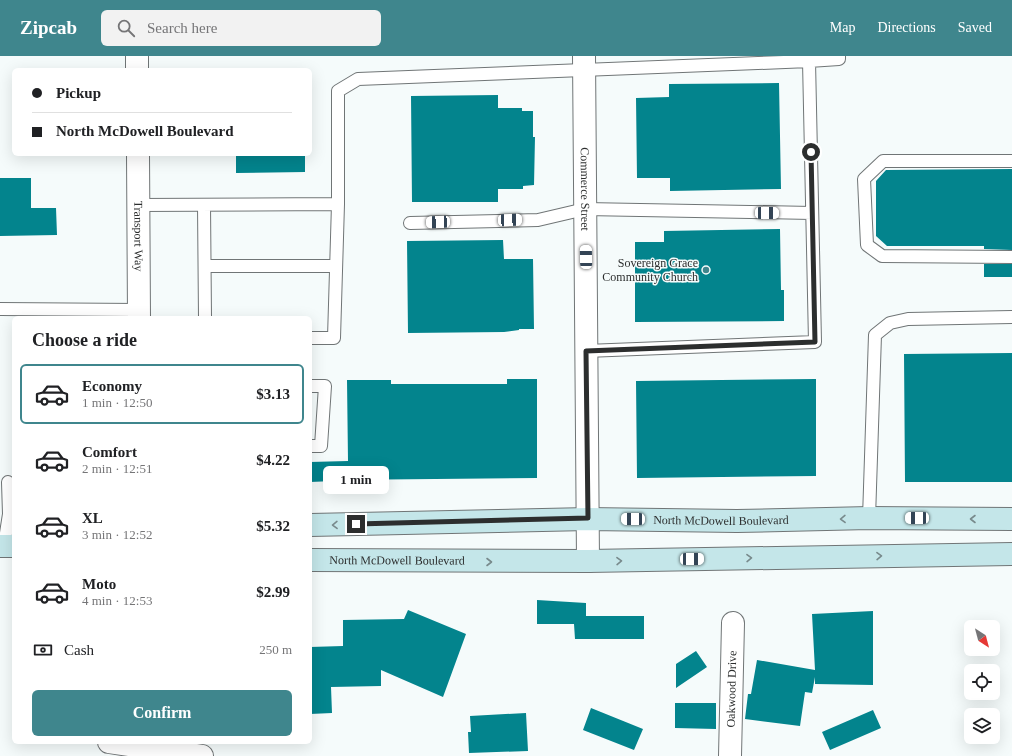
<!DOCTYPE html>
<html lang="en">
<head>
<meta charset="utf-8">
<style>
  :root { --surface:#fff; --page:#f2f2f2; --text:#202124; --muted:#757577; --line:#e0e0e0; --accent:#3f868d }
  body { margin:0; font-family:"Times New Roman",serif; background:var(--page); color:var(--text); height:100vh; display:flex; flex-direction:column; font-size:15px; white-space:nowrap }
  * { box-sizing:border-box; margin:0 }
  p { font-size:13px; color:var(--muted) }
  .icon { flex:none; width:22px; height:22px; fill:none; stroke:currentColor; stroke-width:2; stroke-linecap:round; stroke-linejoin:round }
  .map { position:relative; flex:1; overflow:hidden }
  .drawer { position:absolute; left:12px; top:260px; width:300px; height:428px; display:flex; flex-direction:column; background:var(--surface); border-radius:6px; box-shadow:0 4px 16px #0002 }
  .drawer>* { flex:none }
  .hud { position:absolute; left:12px; top:12px; width:300px; height:88px; border-radius:6px; box-shadow:0 4px 16px #0002; display:grid; align-content:center; height:88px; padding:0 20px; background:var(--surface) }
  .needle { width:26px; rotate:144deg }
  .controls { position:absolute; left:964px; top:564px; display:grid; gap:8px }
  .controls a { display:grid; place-items:center; width:36px; height:36px; border-radius:6px; background:var(--surface); box-shadow:0 4px 16px #0002; font-size:20px }
  .end { position:absolute; width:18px; height:18px; margin:-9px; border:5px solid #2c2e2e; background:#fff; box-shadow:0 0 0 2px #fff }
  .from { border-radius:50% }
  .bubble { position:absolute; height:28px; border-radius:6px; background:var(--surface); box-shadow:0 4px 16px #0002; font-size:13px; font-weight:600; line-height:28px; text-align:center }
  .car { position:absolute; width:12px; height:24px; margin:-12px -6px; border-radius:5px; box-shadow:0 0 3px 1px #0007; background:linear-gradient(#fff 24%,#345 0 40%,#fff 0 76%,#345 0 86%,#fff 0) }
  .hud b { display:flex; align-items:center; gap:14px; height:38px; font-size:15px }
  .hud b+b { border-top:1px solid var(--line) }
  .hud i { width:10px; height:10px; background:var(--text) }
  ul { padding:0; list-style:none }
  li { display:flex; align-items:center; gap:12px; height:60px; margin:0 8px 6px; padding:0 12px; border:2px solid transparent; border-radius:6px }
  li div { flex:1 }
  li b { display:block; font-size:15px }
  li em { font-style:normal; font-weight:600 }
  li.active { border-color:var(--accent) }
  li>.icon { width:36px; height:36px; stroke-width:1.5 }
  h2 { padding:0 20px; font-size:18px; line-height:48px }
  .pay { display:flex; align-items:center; gap:10px; height:44px; padding:0 20px; font-size:15px }
  .pay p { margin-inline-start:auto }
  .action { display:flex; gap:8px; margin-top:auto; padding:8px 20px }
  .action a { flex:1; height:46px; border-radius:6px; background:var(--accent); color:#fff; font-size:16px; font-weight:600; line-height:46px; text-align:center }
  header { display:flex; align-items:center; gap:24px; box-sizing:border-box; height:56px; padding:0 20px; background:var(--accent); color:#fff }
  header strong { font-size:19px }
  nav { display:flex; gap:22px; margin-inline-start:auto; font-size:14px }
  .search { width:280px; height:36px; background:var(--page); display:flex; align-items:center; gap:10px; box-sizing:border-box; padding:0 14px; border-radius:6px; color:var(--muted); font-size:15px }
  .map>svg:first-child { display:block }
</style>
</head>
<body>
<header>
<strong>Zipcab</strong>
<div class="search"><svg class="icon" aria-label="search" viewBox="0 0 24 24"><circle cx="10" cy="10" r="6"/><path d="M15 15l6 6"/></svg>Search here</div>
<nav><a>Map</a><a>Directions</a><a>Saved</a></nav>
</header>
<div class="map">
<svg width="1012" height="700" viewBox="0 0 1012 700">
  <rect width="100%" height="100%" fill="#f5fbfb"/>
  <path fill="#03848d" d="M779,27l2,106 -111,2v-13h-33l-1,-80 33,-1v-13z
    M498,39v13h24v3h11v26h2l-1,48 -11,1v3h-25v13h-86l-1,-106z
    M236,98h69v18l-69,1z
    M1012,113v81l-28,-1v-3h-97l-11,-10v-55l10,-11z
    M0,122h31v30h25l1,27 -57,1z
    M780,173l1,61h3v31l-149,1v-80h29v-11z
    M503,184l1,19h29l1,70h-15v1l-15,2 -96,1 -1,-92z
    M984,208h28v13h-28z
    M1012,297v129h-107l-1,-128z
    M507,323h30v99l-203,2v1l-24,1v-20l38,-1 -1,-81h44v4h116z
    M816,323v97l-179,2 -1,-97z
    M537,544l49,3v13h58v23h-69l-1,-15h-37z
    M408,554l58,24 -23,63 -62,-27v16l-50,1 1,26 -22,1v-67l33,-1v-26l61,-1z
    M873,555v74l-58,-1v-7l-3,16 -7,-1 -5,34 -55,-7 3,-25h3l6,-34 58,10 -3,-56z
    M696,595l11,16 -31,21v-24z
    M675,647h41v26l-41,-1z
    M591,652l52,21 -9,21 -51,-20z
    M873,654l8,18 -51,22 -8,-18z
    M526,657l2,38 -59,2 -1,-21h3l-1,-16z"/>
  <g fill="none" stroke-linecap="round" stroke-linejoin="round">
    <defs>
      <path id="lane" d="M809,5l30,-2v-3
        M1012,105h-129l-19,18 3,66 15,11 130,1
        M138,149l200,-1
        M204,149l1,113
        M410,167l128,-3 47,-11 227,4
        M205,210h131
        M0,253l139,1
        M310,282h24l4,-134v-113l20,-12 451,-18 6,281 -229,9
        M310,330h15l-4,60h-11
        M869,462l6,-183 15,-12 18,-4 104,-2
        M4,490l5,-32 -1,-32"/>
      <g id="street">
        <path d="M137,0v14"/>
        <path id="s1" d="M584,0l4,505"/>
        <path id="s2" d="M138,98l1,164"/>
        <path d="M109,686l93,14"/>
        <path id="s3" d="M730,700l3,-133"/>
      </g>
      <g id="secondary">
        <path id="s4" d="M310,469l278,-6 149,2 132,-3 143,1"/>
        <path d="M0,490h14"/>
        <path id="s5" d="M310,504l278,1 424,-7"/>
      </g>
    </defs>
    <use href="#lane" stroke="#707576" stroke-width="14"/>
    <use href="#street" stroke="#707576" stroke-width="24"/>
    <use href="#secondary" stroke="#707576" stroke-width="24"/>
    <use href="#lane" stroke="#fff" stroke-width="12"/>
    <use href="#street" stroke="#fff" stroke-width="22"/>
    <use href="#secondary" stroke="#c4e6e9" stroke-width="22"/>
  </g>
  <defs><path id="oneway-chevron" d="M-2-3.5L2.5 0L-2 3.5" fill="none" stroke-width="1.6" stroke-linecap="round" stroke-linejoin="round"/></defs>
  <g stroke="#788a8c">
    <use href="#oneway-chevron" transform="translate(843 463) rotate(179)"/>
    <use href="#oneway-chevron" transform="translate(973 463) rotate(-180)"/>
    <use href="#oneway-chevron" transform="translate(335 469) rotate(179)"/>
    <use href="#oneway-chevron" transform="translate(879 500) rotate(-1)"/>
    <use href="#oneway-chevron" transform="translate(749 502) rotate(-1)"/>
    <use href="#oneway-chevron" transform="translate(619 505) rotate(-1)"/>
    <use href="#oneway-chevron" transform="translate(489 506)"/>
  </g>
  <g fill="none" stroke-linecap="round" stroke-linejoin="round">
    <path stroke="#2c2e2e" stroke-width="5" d="M356,468l232,-6 -2,-167 229,-9 -4,-190"/>
  </g>
  <circle fill="#3f868d" stroke="#f5fbfb" stroke-width="1.5" cx="706" cy="214" r="4"/>
  <g text-anchor="middle" dominant-baseline="central" stroke-width="3" stroke-linejoin="round" paint-order="stroke">
    <g font-size="12" fill="#2c2e2e" stroke="#f5fbfb">
      <text stroke="none"><textPath href="#s1" startOffset="133">Commerce Street</textPath></text>
      <text stroke="none"><textPath href="#s2" startOffset="82">Transport Way</textPath></text>
      <text stroke="none"><textPath href="#s4" startOffset="411">North McDowell Boulevard</textPath></text>
      <text stroke="none"><textPath href="#s5" startOffset="87">North McDowell Boulevard</textPath></text>
      <text stroke="none"><textPath href="#s3" startOffset="67">Oakwood Drive</textPath></text>
    </g>
    <g font-size="12" fill="#2c2e2e" stroke="#f5fbfb" text-anchor="end">
      <text x="698" y="207">Sovereign Grace<tspan x="698" dy="14">Community Church</tspan></text>
    </g>
  </g>
</svg>
<div class="controls">
<a><svg class="needle" viewBox="-14 -14 28 28"><path d="M0-13l5 13h-10z" fill="#e53935"/><path d="M0 13l5-13h-10z" fill="#757577"/></svg></a>
<a><svg class="icon" aria-label="locate" viewBox="0 0 24 24"><circle cx="12" cy="12" r="6"/><path d="M12 2v4M12 18v4M2 12h4M18 12h4"/></svg></a>
<a><svg class="icon" aria-label="layers" viewBox="0 0 24 24"><path d="M12 4l9 5-9 5-9-5zM3 14l9 5 9-5"/></svg></a>
</div>
<i class="end from" style="left:811px;top:96px"></i>
<i class="end" style="left:356px;top:468px"></i>
<div class="bubble" style="left:323px;top:410px;width:66px">1 min</div>
<i class="car" style="left:767px;top:157px;rotate:91deg"></i>
<i class="car" style="left:510px;top:164px;rotate:88deg"></i>
<i class="car" style="left:438px;top:166px;rotate:268deg"></i>
<i class="car" style="left:586px;top:201px;rotate:359deg"></i>
<i class="car" style="left:917px;top:462px;rotate:270deg"></i>
<i class="car" style="left:633px;top:463px;rotate:271deg"></i>
<i class="car" style="left:692px;top:503px;rotate:89deg"></i>
<div class="hud">
<b><i class="from"></i>Pickup</b>
<b><i></i>North McDowell Boulevard</b>
</div>
<section class="drawer">
<h2>Choose a ride</h2>
<ul>
<li class="active"><svg class="icon" aria-label="car" viewBox="0 0 24 24"><path d="M5 17H2v-5l4-1 3-4h7l3 4 3 1v5h-3M9 17h6M6 11h13"/><circle cx="7" cy="17" r="2"/><circle cx="17" cy="17" r="2"/></svg><div><b>Economy</b><p>1 min · 12:50</p></div><em>$3.13</em></li>
<li><svg class="icon" aria-label="car" viewBox="0 0 24 24"><path d="M5 17H2v-5l4-1 3-4h7l3 4 3 1v5h-3M9 17h6M6 11h13"/><circle cx="7" cy="17" r="2"/><circle cx="17" cy="17" r="2"/></svg><div><b>Comfort</b><p>2 min · 12:51</p></div><em>$4.22</em></li>
<li><svg class="icon" aria-label="car" viewBox="0 0 24 24"><path d="M5 17H2v-5l4-1 3-4h7l3 4 3 1v5h-3M9 17h6M6 11h13"/><circle cx="7" cy="17" r="2"/><circle cx="17" cy="17" r="2"/></svg><div><b>XL</b><p>3 min · 12:52</p></div><em>$5.32</em></li>
<li><svg class="icon" aria-label="car" viewBox="0 0 24 24"><path d="M5 17H2v-5l4-1 3-4h7l3 4 3 1v5h-3M9 17h6M6 11h13"/><circle cx="7" cy="17" r="2"/><circle cx="17" cy="17" r="2"/></svg><div><b>Moto</b><p>4 min · 12:53</p></div><em>$2.99</em></li>
</ul>
<div class="pay"><svg class="icon" aria-label="cash" viewBox="0 0 24 24"><path d="M3 7h18v10H3z"/><circle cx="12" cy="12" r="2"/></svg>Cash<p>250 m</p></div>
<div class="action"><a>Confirm</a></div>
</section>
</div>
</body>
</html>
